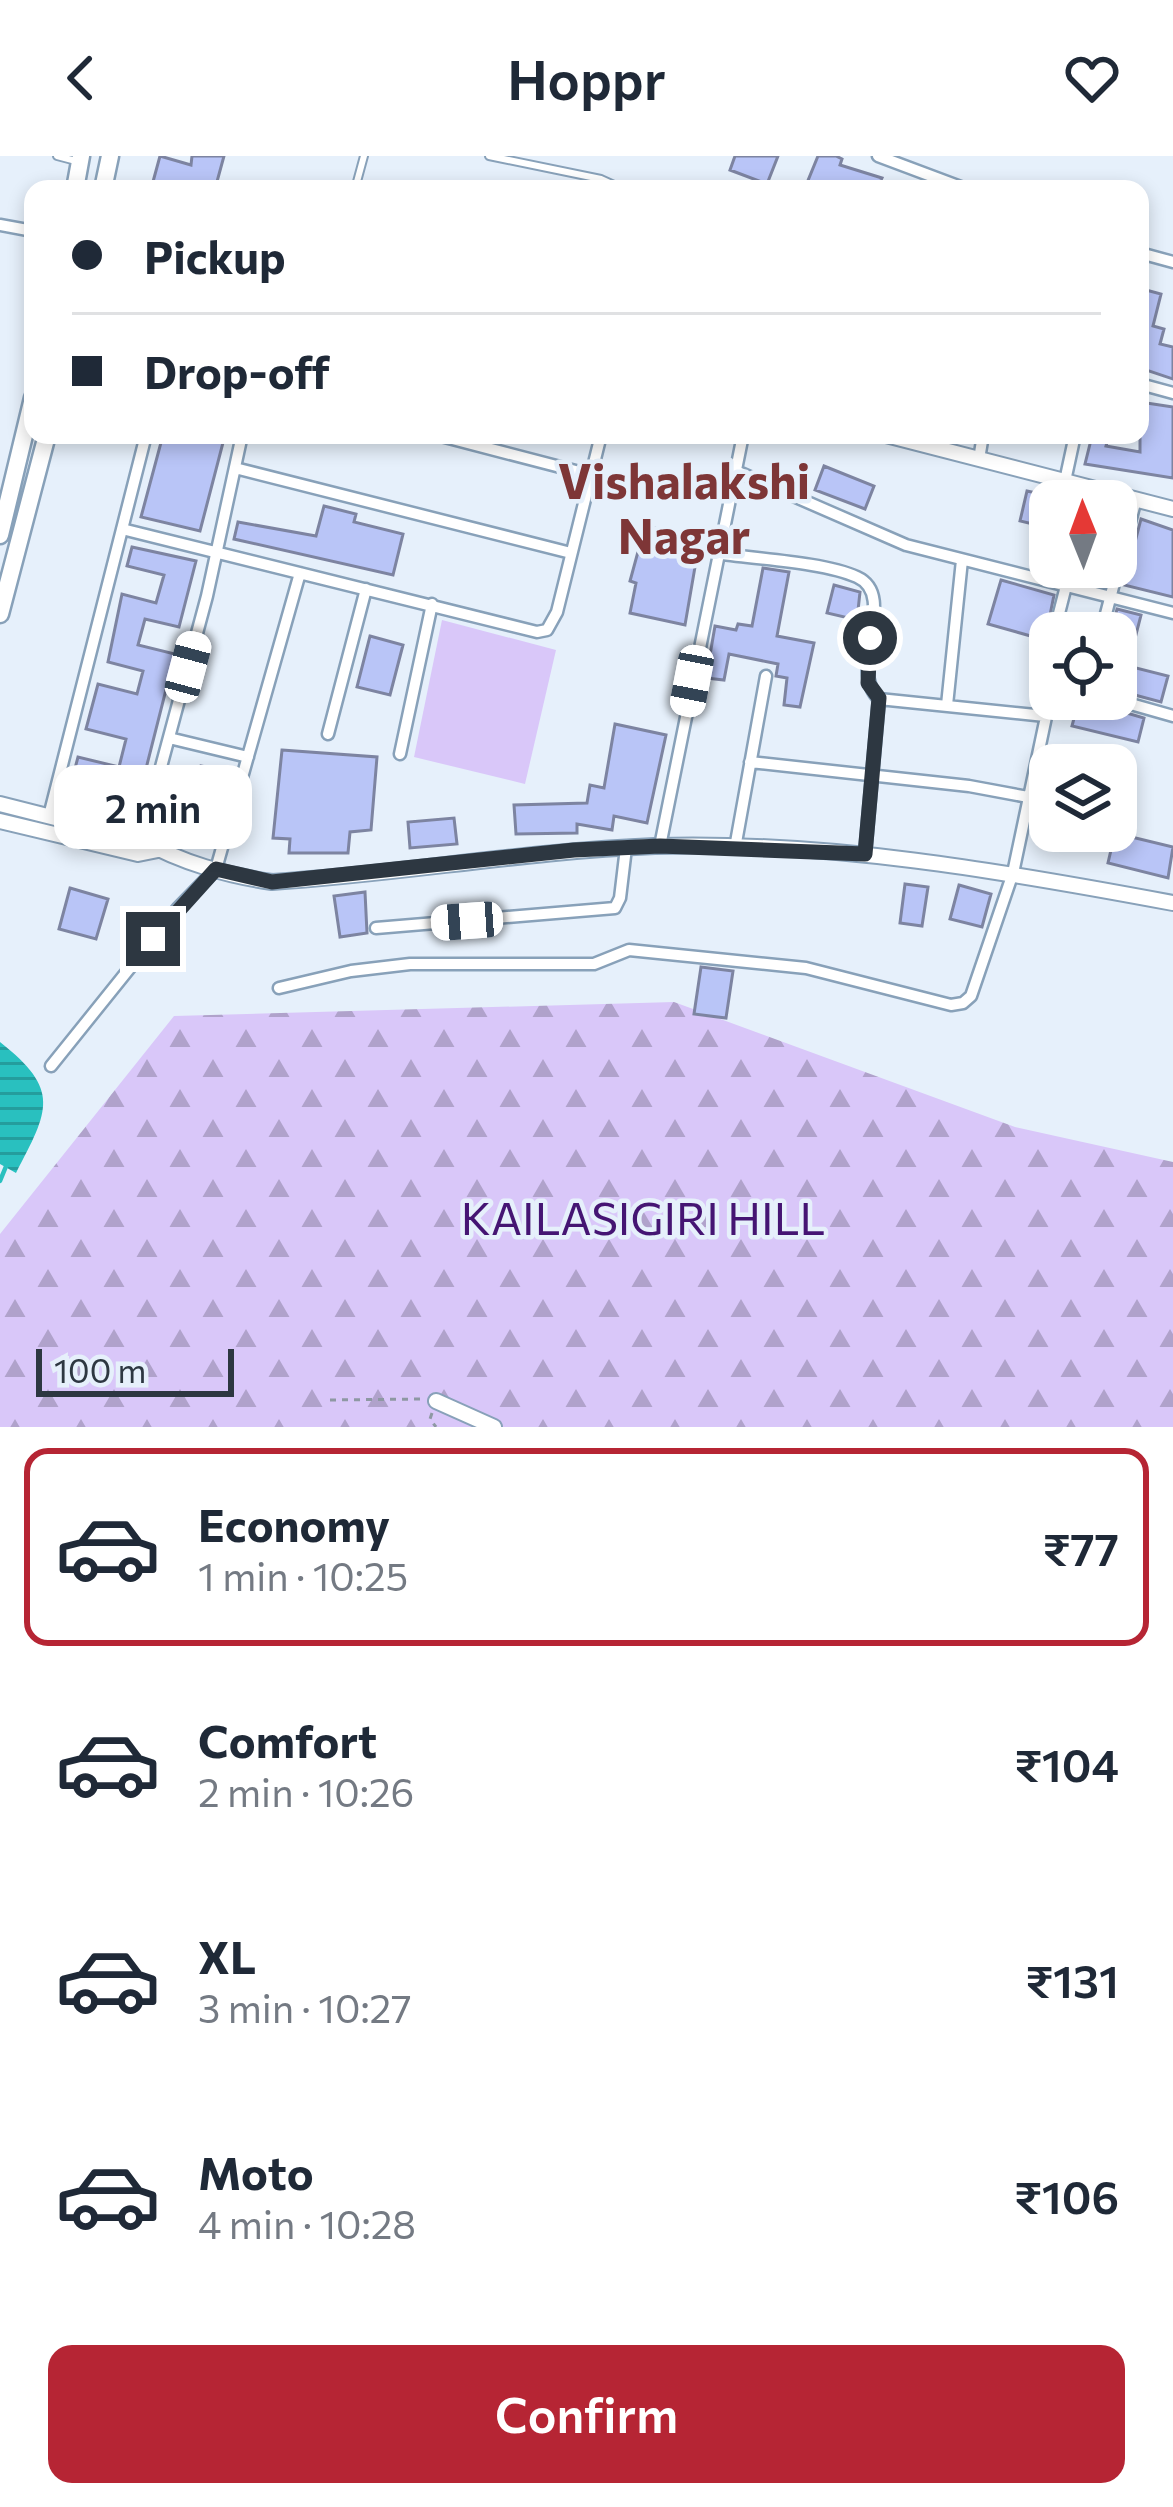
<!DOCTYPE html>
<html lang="en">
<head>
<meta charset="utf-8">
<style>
  :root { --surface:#fff; --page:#f6f6f7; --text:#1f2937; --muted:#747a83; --line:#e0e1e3; --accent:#b62534 }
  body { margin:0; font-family:Commissioner,sans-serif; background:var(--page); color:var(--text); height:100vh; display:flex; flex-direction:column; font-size:45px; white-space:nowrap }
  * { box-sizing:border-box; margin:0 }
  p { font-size:39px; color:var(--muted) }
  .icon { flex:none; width:66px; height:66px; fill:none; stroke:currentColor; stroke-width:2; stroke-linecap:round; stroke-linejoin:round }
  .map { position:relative; height:1271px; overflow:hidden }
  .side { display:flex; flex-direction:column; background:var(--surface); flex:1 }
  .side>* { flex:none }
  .hud { position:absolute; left:24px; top:24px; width:1125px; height:264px; border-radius:24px; box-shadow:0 6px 18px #0003; display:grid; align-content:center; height:264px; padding:0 48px; background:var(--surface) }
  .needle { width:78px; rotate:359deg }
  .controls { position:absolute; left:1029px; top:324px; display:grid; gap:24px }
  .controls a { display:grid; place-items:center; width:108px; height:108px; border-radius:24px; background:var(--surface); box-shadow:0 6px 18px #0003; font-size:60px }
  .scale { position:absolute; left:36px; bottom:30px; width:198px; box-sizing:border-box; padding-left:12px; border:6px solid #2d3741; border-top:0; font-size:33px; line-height:42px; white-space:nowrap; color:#2d3741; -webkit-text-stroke:9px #e6f0fb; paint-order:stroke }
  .end { position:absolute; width:54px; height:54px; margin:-27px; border:15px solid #2d3741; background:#fff; box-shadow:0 0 0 6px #fff }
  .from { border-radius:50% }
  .bubble { position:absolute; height:84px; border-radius:24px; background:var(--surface); box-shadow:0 6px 18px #0003; font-size:39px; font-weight:600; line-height:84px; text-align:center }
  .car { position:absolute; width:36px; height:72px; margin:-36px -18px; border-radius:15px; box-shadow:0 0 9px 3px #0007; background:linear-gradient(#fff 24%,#345 0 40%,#fff 0 76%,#345 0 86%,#fff 0) }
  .hud b { display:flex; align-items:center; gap:42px; height:114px; font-size:45px }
  .hud b+b { border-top:3px solid var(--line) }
  .hud i { width:30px; height:30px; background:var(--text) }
  ul { padding:21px 0 0; list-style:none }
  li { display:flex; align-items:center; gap:36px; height:198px; margin:0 24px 18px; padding:0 24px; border:6px solid transparent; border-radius:24px }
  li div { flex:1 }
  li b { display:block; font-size:45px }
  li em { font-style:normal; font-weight:600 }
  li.on { border-color:var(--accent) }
  li>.icon { width:108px; height:108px; stroke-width:1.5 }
  .cta { display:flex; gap:24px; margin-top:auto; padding:24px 48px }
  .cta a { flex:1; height:138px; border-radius:24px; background:var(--accent); color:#fff; font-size:48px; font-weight:600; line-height:138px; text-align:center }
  header { display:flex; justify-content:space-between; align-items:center; height:156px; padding:0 48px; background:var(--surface); font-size:54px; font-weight:600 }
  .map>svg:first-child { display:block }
</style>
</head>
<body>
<header><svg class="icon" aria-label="back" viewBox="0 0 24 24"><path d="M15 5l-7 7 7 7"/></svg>Hoppr<svg class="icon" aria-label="heart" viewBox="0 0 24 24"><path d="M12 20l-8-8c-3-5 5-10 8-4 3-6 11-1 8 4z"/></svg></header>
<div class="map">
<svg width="1173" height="1271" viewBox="0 0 1173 1271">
  <defs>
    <pattern id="forest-firs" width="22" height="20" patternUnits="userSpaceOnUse" patternTransform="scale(3)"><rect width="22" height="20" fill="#d9c7f9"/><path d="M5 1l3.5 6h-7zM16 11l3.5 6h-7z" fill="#b0a2cb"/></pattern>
    <pattern id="water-rules" width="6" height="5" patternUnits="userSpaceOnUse" patternTransform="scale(3)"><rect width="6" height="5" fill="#29c0bf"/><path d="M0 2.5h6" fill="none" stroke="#249d9d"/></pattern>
  </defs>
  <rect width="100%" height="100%" fill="#e6f0fb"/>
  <path fill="url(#forest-firs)" d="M674,846l341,125 158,35v265h-1173v-193l174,-218z"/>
  <path fill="#d9c7f9" d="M442,464l114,30 -31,134 -111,-27z"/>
  <path fill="url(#water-rules)" d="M0,886c61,48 49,68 16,131l-16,-9z"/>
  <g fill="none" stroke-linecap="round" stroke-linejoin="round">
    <path stroke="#29c0bf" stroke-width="4.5" d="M0,1025l7,-17"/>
  </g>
  <path fill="#b9c5f7" stroke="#7d84a1" stroke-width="3" d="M160,0l31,9 1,-9h32l-9,33h-64z
    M735,0h43l-11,28 -37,-14z
    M818,0h18l6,3 -2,6 42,13 -5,11h-54l-16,-6z
    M1146,134l15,4 -8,32 11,3 -4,15 13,3v32l-33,-11v-55z
    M1140,246l33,5v71l-88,-14 7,-28 16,3 -2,7 34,6z
    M163,279h62l-25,96 -59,-14z
    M824,310l50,20 -9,23 -50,-19z
    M1027,335l23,5v32l-30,-7z
    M324,350l32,8 -2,8 49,12 -10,41 -159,-36 4,-17 78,14z
    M1141,363l32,11v67l-49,-12z
    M645,370l55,12 -15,87 -55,-12 6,-30 -6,-2z
    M132,391l64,14 -17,66 -34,-8 -7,26 37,9 -42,166 -27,-7 7,-27 -40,-10 5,-19 41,10 7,-28 -40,-10 12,-45 39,10 6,-23 -35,-9 14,-68 34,9 8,-28 -37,-9z
    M763,412l26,4 -12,64 37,7 -14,64 -16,-2 3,-27 -11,-2 2,-12 -49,-10 -5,26 -18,-2 9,-52 21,4 2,-6 14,2z
    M1001,424l53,15 -9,45 -57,-16z
    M834,429l26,7 -3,28 -30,-7z
    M1117,453l24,6 -13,51 40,10 -7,26 -45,-12v-57h-5z
    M370,480l33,9 -13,50 -33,-8z
    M1079,543l65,19 -6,24 -66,-16z
    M615,568l51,11 -19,88 -33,-7 -2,14 -35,-6v9l-61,1 -2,-29 73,-2 3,-18 14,3z
    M282,594l95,7 -6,73 -21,2 -2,21h-59l1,-14 -17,-1z
    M201,610l21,4 -15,64 -46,-11 5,-28 28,6z
    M454,662l3,26 -47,4 -2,-26z
    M1115,677l58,14 -5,31 -60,-15z
    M905,728l23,3 -6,39 -22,-3z
    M959,729l32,9 -9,33 -32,-8z
    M70,732l38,11 -12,40 -37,-10z
    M365,736l2,41 -27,4 -6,-41z
    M701,811l32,4 -7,47 -32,-4z"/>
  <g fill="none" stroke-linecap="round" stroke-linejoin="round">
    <defs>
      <path id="service" d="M57,0l19,5
        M489,0l112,23 22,10
        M355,33l9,-33"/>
      <path id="minor" d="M878,0l88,33
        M0,69l33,6
        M1140,97l33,9
        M1140,228l33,9
        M437,279l154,40
        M979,303l4,-24
        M235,312l336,85
        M736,315l170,74 267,68
        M1065,325l10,-46
        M122,373l415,103 10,-2 10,-18 44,-177
        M716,397c39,6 108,9 141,24 42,19 -11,90 22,122l-14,155
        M1054,477l12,-47
        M1101,477l35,-134
        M1050,493l-4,19 4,17
        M879,543l166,17
        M1113,543l60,17
        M947,549l15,-145
        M328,578l38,-145
        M169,582l79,19
        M400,598l32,-150
        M750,606l219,24 59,11
        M1116,628v3
        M49,660l97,-381
        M140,689l67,-249 35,-161
        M660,690l83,-411
        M735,692l31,-172
        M376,772l239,-20 5,-10 6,-50
        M279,832l72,-17 59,-7h184l35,-14 177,18 145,37 12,-2 8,-7 42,-123 37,-175
        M51,910l127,-158 38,-39 84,-296"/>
      <path id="tertiary" d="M886,279l287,74
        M0,648l142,36c37,22 87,36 130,42 128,-8 254,-31 383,-36 175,-5 347,25 518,57
        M0,665l138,33 20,-4
        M436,1245l58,26"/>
      <path id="primary" d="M75,33l6,-33
        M103,33l7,-33
        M0,379l33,-137
        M0,458l47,-179"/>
    </defs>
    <use href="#service" stroke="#88a1b9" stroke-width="10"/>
    <use href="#minor" stroke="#88a1b9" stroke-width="15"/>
    <use href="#tertiary" stroke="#88a1b9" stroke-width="18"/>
    <use href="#primary" stroke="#88a1b9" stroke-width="21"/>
    <path stroke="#8e98a3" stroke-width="3" stroke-dasharray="6 6" stroke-linecap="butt" d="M330,1244l91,-1
      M432,1257l-2,6 6,8"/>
    <use href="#service" stroke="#fff" stroke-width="6"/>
    <use href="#minor" stroke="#fff" stroke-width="10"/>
    <use href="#tertiary" stroke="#fff" stroke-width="14"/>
    <use href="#primary" stroke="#fff" stroke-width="16"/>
  </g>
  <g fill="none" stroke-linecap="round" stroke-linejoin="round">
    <path stroke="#2d3741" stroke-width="15" d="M153,783l63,-70 56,13 302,-32 86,-4 205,8 14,-156 -11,-15 2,-45"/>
  </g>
  <g text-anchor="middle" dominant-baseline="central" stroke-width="9" stroke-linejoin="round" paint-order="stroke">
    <g font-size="45" fill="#451573" stroke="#e6f0fb">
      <text x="643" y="1060">KAILASIGIRI HILL</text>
    </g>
    <g font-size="48" font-weight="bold" fill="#7e3637" stroke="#e6f0fb">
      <text x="684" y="323">Vishalakshi<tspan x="684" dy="55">Nagar</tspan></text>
    </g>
  </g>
</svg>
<div class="controls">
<a><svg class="needle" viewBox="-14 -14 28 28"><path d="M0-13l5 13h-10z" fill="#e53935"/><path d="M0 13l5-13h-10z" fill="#747a83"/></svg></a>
<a><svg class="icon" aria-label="locate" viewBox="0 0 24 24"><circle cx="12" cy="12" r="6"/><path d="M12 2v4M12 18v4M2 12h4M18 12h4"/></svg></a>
<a><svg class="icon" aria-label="layers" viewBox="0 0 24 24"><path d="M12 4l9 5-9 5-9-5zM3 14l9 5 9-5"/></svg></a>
</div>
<div class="scale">100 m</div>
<i class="end from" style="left:870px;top:482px"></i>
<i class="end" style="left:153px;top:783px"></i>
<div class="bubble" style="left:54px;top:609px;width:198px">2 min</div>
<i class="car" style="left:188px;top:511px;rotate:15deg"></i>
<i class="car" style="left:692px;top:525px;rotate:191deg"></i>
<i class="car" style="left:467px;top:765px;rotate:266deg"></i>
<div class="hud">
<b><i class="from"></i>Pickup</b>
<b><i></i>Drop-off</b>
</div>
</div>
<section class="side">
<ul>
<li class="on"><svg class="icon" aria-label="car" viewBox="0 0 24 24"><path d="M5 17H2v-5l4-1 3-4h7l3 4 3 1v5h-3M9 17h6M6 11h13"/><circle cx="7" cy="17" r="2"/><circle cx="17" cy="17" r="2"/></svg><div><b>Economy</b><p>1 min · 10:25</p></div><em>₹77</em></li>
<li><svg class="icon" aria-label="car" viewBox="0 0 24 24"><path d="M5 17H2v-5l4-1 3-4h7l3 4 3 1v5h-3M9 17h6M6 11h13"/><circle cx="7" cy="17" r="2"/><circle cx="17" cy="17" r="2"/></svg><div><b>Comfort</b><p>2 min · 10:26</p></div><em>₹104</em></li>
<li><svg class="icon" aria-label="car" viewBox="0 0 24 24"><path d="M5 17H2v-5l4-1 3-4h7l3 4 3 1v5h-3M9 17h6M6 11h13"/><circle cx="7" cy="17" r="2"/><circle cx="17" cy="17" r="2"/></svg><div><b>XL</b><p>3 min · 10:27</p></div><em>₹131</em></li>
<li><svg class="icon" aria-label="car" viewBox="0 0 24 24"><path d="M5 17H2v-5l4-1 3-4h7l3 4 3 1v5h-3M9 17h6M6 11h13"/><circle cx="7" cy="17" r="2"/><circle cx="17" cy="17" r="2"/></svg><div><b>Moto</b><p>4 min · 10:28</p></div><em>₹106</em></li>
</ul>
<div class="cta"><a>Confirm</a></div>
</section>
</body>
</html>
